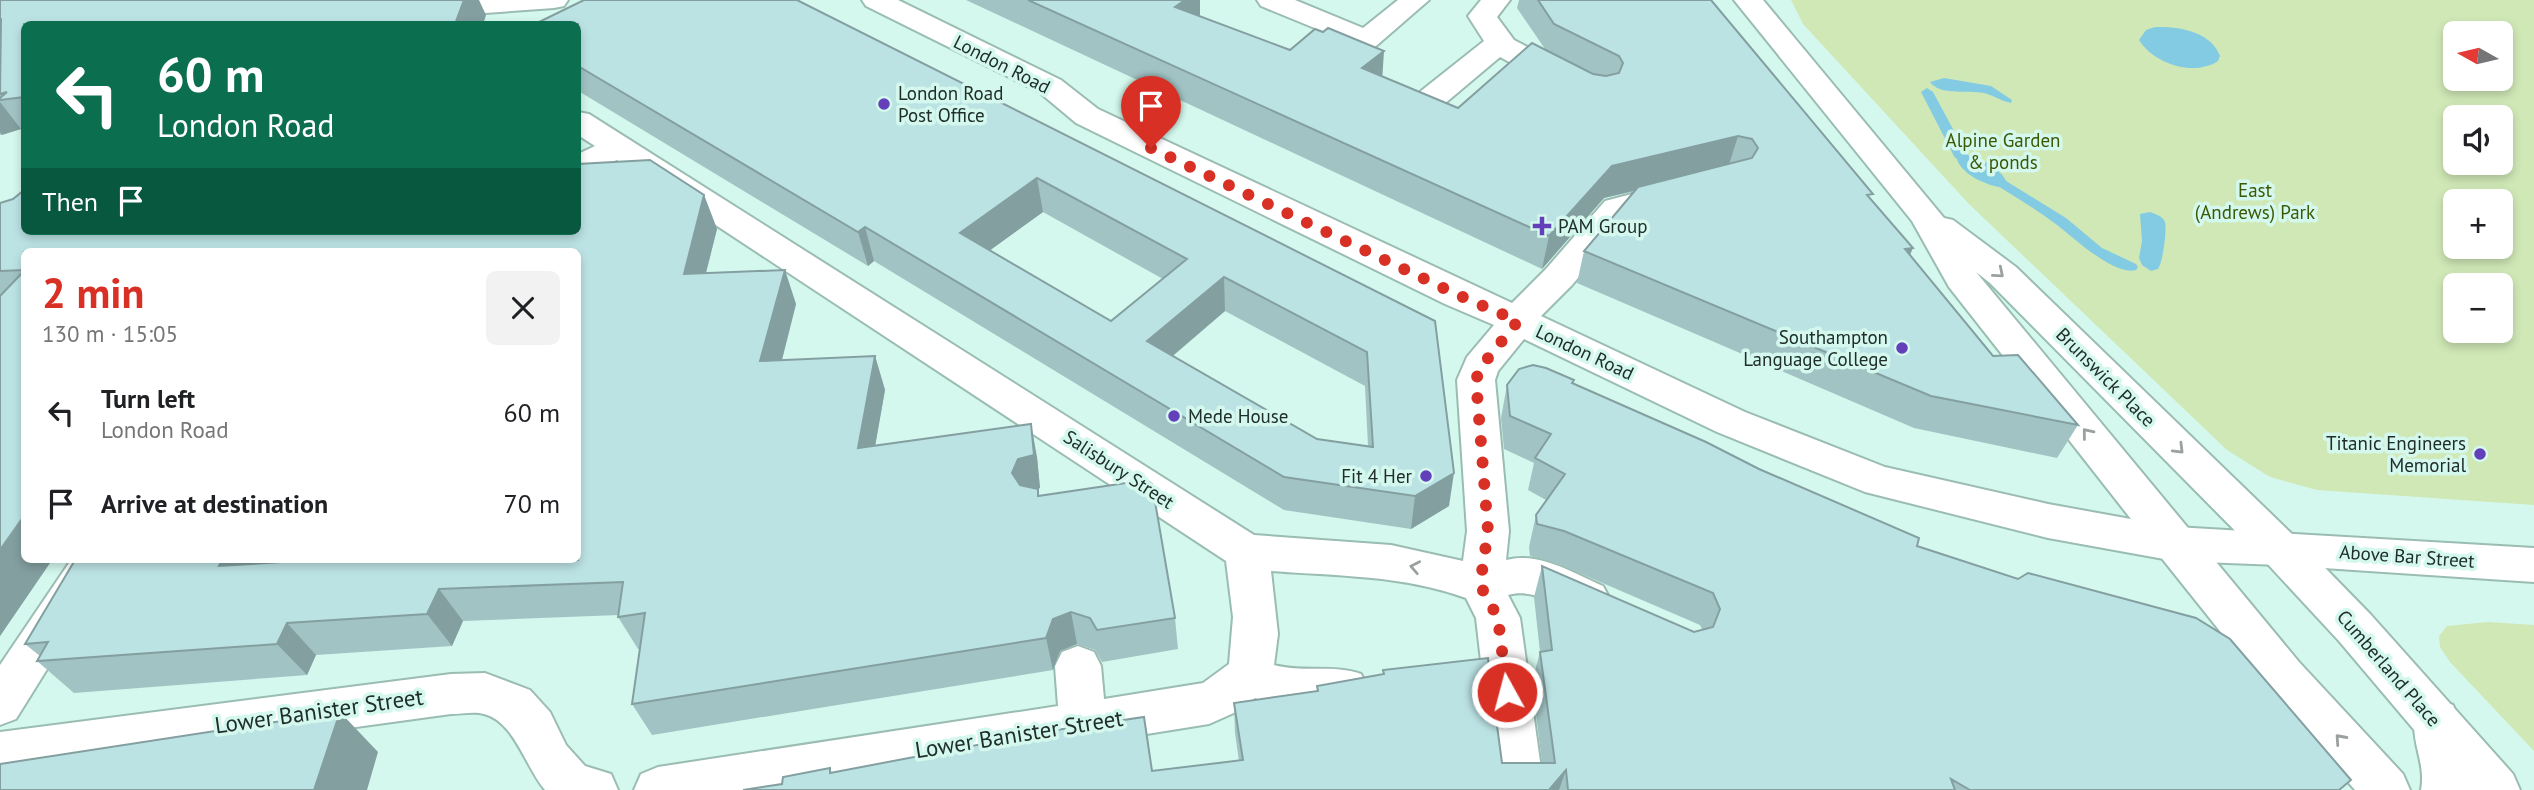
<!DOCTYPE html>
<html lang="en">
<head>
<meta charset="utf-8">
<style>
	:root { --surface:#fff; --page:#f2f2f2; --text:#202124; --muted:#757577; --accent:#d93025 }
	body { margin:0; font-family:"PT Sans",sans-serif; background:var(--page); color:var(--text); height:100vh; display:flex; flex-direction:column; font-size:26px; white-space:nowrap }
	* { box-sizing:border-box; margin:0 }
	p { font-size:23px; color:var(--muted) }
	.icon { flex:none; width:38px; height:38px; fill:none; stroke:currentColor; stroke-width:2; stroke-linecap:round; stroke-linejoin:round }
	.map { position:relative; flex:1; overflow:hidden }
	.sheet { position:absolute; left:21px; top:248px; width:560px; height:315px; display:flex; flex-direction:column; background:var(--surface); border-radius:10px; box-shadow:0 4px 10px #0003 }
	.sheet>* { flex:none }
	.top-card { position:absolute; left:21px; top:21px; width:560px; height:214px; border-radius:10px; box-shadow:0 4px 10px #0003; background:#0b6e4f; color:#fff; overflow:hidden }
	.needle { width:46px; rotate:278deg }
	.controls { position:absolute; left:2443px; top:21px; display:grid; gap:14px }
	.controls a { display:grid; place-items:center; width:70px; height:70px; border-radius:10px; background:var(--surface); box-shadow:0 4px 10px #0003; font-size:35px }
	.pin { position:absolute; display:grid; place-items:center; width:60px; height:60px; color:#fff; margin:-72px -30px; border-radius:50% 50% 50% 0; rotate:-45deg; box-shadow:0 0 7px #0007 }
	.pin .icon { rotate:45deg }
	.me { position:absolute; width:77px; margin:-38px; rotate:353deg; stroke-linejoin:round; filter:drop-shadow(0 0 5px #0008) }
	.turn { display:flex; align-items:center; gap:24px; height:147px; padding:0 21px; font-size:32px }
	.turn .icon { width:91px; height:91px; stroke-width:2.5 }
	.turn b { display:block; font-size:49px; line-height:60px }
	.then { display:flex; align-items:center; height:66px; padding:0 21px; background:#0003; gap:14px; font-size:26px }
	.round { display:grid; place-items:center; flex:none; width:74px; height:74px; border-radius:10px; background:var(--page) }
	.summary { display:flex; align-items:center; justify-content:space-between; height:119px; padding:0 21px }
	h1 { font-size:42px; font-weight:600; line-height:52px; color:var(--accent) }
	ul { padding:0; list-style:none }
	li { display:flex; align-items:center; gap:21px; height:91px; padding:0 21px }
	li div { flex:1 }
	li b { display:block; font-size:26px }
	li em { font-style:normal }
	.map>svg:first-child { display:block }
	.green { fill:#d0e8b6; fill-rule:evenodd }
	.water { fill:#83cbe3 }
	.lines { fill:none; stroke-linecap:round; stroke-linejoin:round }
	.stream { fill:#83cbe3; fill-rule:evenodd }
	.minor-casing { stroke:#9abcb2; stroke-width:4 }
	.major-casing { stroke:#9abcb2; stroke-width:4 }
	.minor { fill:#fff; fill-rule:evenodd }
	.major { fill:#fff; fill-rule:evenodd }
	.wall { fill:#a2c3c4; fill-rule:evenodd }
	.shaded-wall { fill:#849fa0 }
	.building { fill:#bce3e4; stroke:#849fa0; stroke-width:2; fill-rule:evenodd }
	.oneway { stroke:#9ba19f }
	.route { stroke:#d93025; stroke-width:12; stroke-dasharray:0 21.6 }
	.poi-dot { fill:#6340b9; stroke:#d4f8ed; stroke-width:2.5 }
	.labels { text-anchor:middle; stroke-width:7; stroke-linejoin:round; paint-order:stroke }
	.street-label { font-size:19px; fill:#202e2a; stroke:#d4f8ed }
	.poi-label { font-size:19px; fill:#202e2a; stroke:#d4f8ed; text-anchor:start }
	.park-label { font-size:19px; fill:#3b5905; stroke:#d4f8ed }
	.near-street-label { font-size:23px; fill:#202e2a; stroke:#d4f8ed }
</style>
</head>
<body>
<div class="map">
<svg width="2534" height="790" viewBox="0 0 2534 790">
	<rect width="100%" height="100%" fill="#d4f8ed"/>
	<path class="green" d="M1791,0H2534V505L2317,490L2270,477L2227,450L1969,204L1803,24ZM2455,33H2501V79H2455ZM2455,117H2501V163H2455ZM2455,201H2501V247H2455ZM2455,285H2501V331H2455Z
		M2488,622L2534,625V751L2450,662L2440,647L2439,636L2447,626Z"/>
	<path class="water" d="M2155,27C2178,26 2211,31 2220,56L2218,61C2194,77 2154,64 2139,40L2146,30Z
		M1944,78L1991,86L2012,100L2011,103C2001,101 1993,95 1984,93C1968,90 1940,96 1930,82Z
		M1962,154C1979,156 2000,167 2008,184L2003,188C1986,185 1961,175 1956,157Z
		M2150,212C2155,214 2163,216 2165,222C2167,229 2163,262 2158,269L2151,271L2142,265L2139,258L2142,241L2140,214Z"/>
	<g class="lines">
		<path class="stream" d="M1927,88L1933,92L1967,155L1965,158H1955L1921,92Z
			M2006,181L2066,218L2102,248L2136,264L2138,267L2136,270C2114,276 2074,238 2057,225C2039,211 2020,200 2001,188L1999,185L2001,182Z"/>
		<defs>
			<path id="minor" d="M428,0H568L564,6L554,8L430,17L420,14L416,8L420,2Z
				M862,0H898L1061,80L1098,109L1512,303L1546,269L1605,201L1670,184L1682,188L1687,195L1682,202L1629,217L1572,285L1541,316L1745,412L1885,467L2048,504L2175,527L2534,548V582L2279,565L2175,561L2048,538L1865,492L1717,432L1524,339L1498,371L1495,380L1509,531L1506,560C1539,551 1573,573 1603,586L1610,599L1603,612L1588,617C1563,609 1535,587 1508,595L1520,618L1544,790H1496L1476,618L1466,598C1403,575 1336,576 1271,571L1278,634L1274,665C1303,673 1334,664 1361,674L1368,688L1361,702C1325,715 1291,711 1255,698L1236,712L1209,724L797,790H634L641,774L658,767L1058,706L1055,666L1062,652L1078,646L1094,652L1101,666L1104,699L1203,683L1229,664L1233,617L1226,561L617,160L578,176V154L595,146L578,135V112L589,114L630,140L1254,535L1391,545L1463,561L1467,531L1457,380L1467,357L1494,325L1445,304L1076,123L1039,92L866,6Z
				M1257,0H1295L1363,28L1398,0H1429L1376,46L1366,49L1261,6Z
				M1481,0H1510L1497,17L1514,40L1577,73L1581,79L1577,85C1551,92 1522,68 1500,57L1443,105L1432,107L1421,105L1417,98L1421,91L1484,41L1468,16Z
				M71,560H115L16,719L0,725V665Z
				M485,673L530,690L550,712L566,745L585,766L611,774L618,790H545C526,768 514,721 484,714C474,711 461,714 451,714L0,776V732L451,674Z
				M2436,699L2453,705C2463,728 2474,765 2469,790H2421C2427,759 2405,736 2419,705Z"/>
			<path id="major" d="M1734,0H1763L1944,218L1953,220L2016,267L2294,536L2371,615L2513,774L2520,790H2465L2339,641L2264,560L1990,283L1976,272L2299,662L2403,774L2410,790H2355L2267,690L2160,556L1949,287L1912,221Z"/>
		</defs>
		<use href="#minor" class="minor-casing"/>
		<use href="#major" class="major-casing"/>
		<use href="#minor" class="minor"/>
		<use href="#major" class="major"/>
	</g>
	<path class="wall" d="M0,0L486,15L483,24H24V133L21,129L0,135Z
		M584,0L1435,321L1449,506L1411,529L1284,510L874,261L868,266L580,92L578,93V24ZM1043,212L1163,279L1111,321L990,250ZM1225,311L1365,386L1368,446L1317,439L1173,356Z
		M966,0H1200V17L1290,50L1383,77L1458,108L1545,49L1517,8L1519,0H1711L1871,199L1910,255L1993,356L2078,425L2057,458L1914,428L1577,283L1584,251L1635,191L1604,198L1542,269Z
		M704,195L717,229L706,273L796,304L782,360L875,356L885,390L875,445L1037,457L1040,488L1037,489L1039,496L1175,618L1178,649L1102,662L1095,650L1077,644L1060,651L1053,670L652,735L632,704L640,649H638L618,617L619,615L463,621L452,646L316,655L307,675L74,693L37,661L40,656L25,644L266,563L578,560V252H24V560H52L0,636V203L13,199L24,231H578Z
		M1574,380V384L1759,469L1917,546L2339,790H743L782,784L830,768L832,773L1152,771L1239,761L1235,733L1234,703L1317,691V686L1383,674V670L1502,763H1542L1532,682L1540,652L1534,597L1542,566L1694,632L1702,629L1700,625L1556,563L1530,556L1529,547L1536,515L1546,500L1528,490L1534,463L1504,449L1501,418L1507,385Z"/>
	<path class="shaded-wall" d="M464,0H479L486,15L483,24H455Z
		M1185,0H1200V21L1175,7Z
		M1384,51L1382,82L1362,68Z
		M0,102L21,129L2,135L0,132Z
		M1738,136L1728,168L1604,198L1542,269L1549,236L1612,166Z
		M1037,178L1043,212L967,267L960,233Z
		M704,195L717,229L697,308L684,274Z
		M865,227L874,261L868,266L858,232Z
		M1913,248L1899,280L1905,249Z
		M785,270L796,304L773,395L760,361Z
		M1224,277L1225,311L1150,375L1147,341Z
		M875,356L885,390L869,481L858,448Z
		M1031,424L1037,457L1040,488L1025,493L1012,473Z
		M1454,473L1449,506L1411,529L1415,496Z
		M24,516V560H52L0,636V550Z
		M222,560H267L249,599L219,566Z
		M439,589L463,621L452,646L427,614Z
		M1071,612L1077,644L1060,651L1053,670L1046,638L1053,619Z
		M287,623L316,655L307,675L277,644Z
		M340,712L378,752L367,790H314Z
		M1566,770L1559,790H1549Z"/>
	<path class="building" d="M0,0H464L455,24H24V97L0,100V98L7,92L0,94L1,19H0Z
		M584,0H797L1435,321L1454,473L1415,496L1284,477L865,227L858,232L578,66V24H535ZM1037,178L1187,259L1111,321L960,233ZM1224,277L1367,352L1373,447L1317,439L1147,341Z
		M1028,0H1185L1175,7L1290,50L1315,29L1323,32L1328,28L1384,51L1362,68L1458,108L1532,43L1593,74L1606,76L1619,73L1623,63L1619,56L1554,24L1538,0H1711L1873,194L1867,195L1913,248L1905,249L1993,356L2018,355L2078,425L1931,396L1584,251L1638,187L1752,158L1758,148L1752,139L1738,136L1612,166L1549,236Z
		M650,160L704,195L684,274L785,270L760,361L875,356L858,448L1031,424L1034,455L1018,459L1012,473L1020,485L1038,489V496L1146,480L1152,484L1175,618L1097,630L1090,618L1071,612L1053,619L1046,638L632,704L645,613L618,617L623,582L439,589L427,614L287,623L277,644L37,661L48,642L25,644L75,560H222L219,566L314,560H578V252H24V270L0,271V203L13,199L24,190V231H578V164Z
		M24,271V516L0,550V296Z
		M1533,365L1546,368L1574,380L1572,383L1706,442L1759,469L1919,538L1917,546L2018,579L2028,573L2196,618L2230,639L2351,780L2339,790H1970L1951,779L1955,790H1568L1566,770L1549,790H743L782,784L783,777L830,768V773L1056,730L1144,717L1152,771L1243,760L1234,703L1318,691L1317,686L1384,674L1383,670L1488,658L1502,763H1555L1540,652L1552,650L1542,566L1694,632L1713,627L1720,609L1713,593L1564,531L1537,524L1536,515L1565,474L1535,458L1551,434L1510,416L1507,385L1519,369Z
		M340,712L314,790H0V764Z"/>
	<defs><path id="oneway-chevron" d="M-2-3.5L2.5 0L-2 3.5" fill="none" stroke-width="1.6" stroke-linecap="round" stroke-linejoin="round" transform="scale(1.75)"/></defs>
	<g class="oneway">
		<use href="#oneway-chevron" transform="translate(1999 273) rotate(40)"/>
		<use href="#oneway-chevron" transform="translate(2087 433) rotate(-129)"/>
		<use href="#oneway-chevron" transform="translate(2179 449) rotate(45)"/>
		<use href="#oneway-chevron" transform="translate(1415 567) rotate(-169)"/>
		<use href="#oneway-chevron" transform="translate(2340 739) rotate(-132)"/>
	</g>
	<g class="lines">
		<path class="route" d="M1151,148L1458,295L1518,321L1480,368L1476,380L1488,531L1480,585L1498,618L1507,692"/>
	</g>
	<g class="poi-dot">
		<circle cx="884" cy="104" r="7"/>
		<path d="M1538.5 215.5h7v7h7v7h-7v7h-7v-7h-7v-7h7z"/>
		<circle cx="1902" cy="348" r="7"/>
		<circle cx="1174" cy="416" r="7"/>
		<circle cx="2480" cy="454" r="7"/>
		<circle cx="1426" cy="476" r="7"/>
	</g>
	<g class="labels">
		<g class="street-label">
			<text transform="translate(1002 64) rotate(27)" y="7">London Road</text>
			<text transform="translate(1585 352) rotate(25)" y="7">London Road</text>
			<text transform="translate(2106 377) rotate(45)" y="7">Brunswick Place</text>
			<text transform="translate(1119 469) rotate(33)" y="7">Salisbury Street</text>
			<text transform="translate(2407 556) rotate(4)" y="7">Above Bar Street</text>
			<text transform="translate(2389 668) rotate(49)" y="7">Cumberland Place</text>
		</g>
		<g class="poi-label">
			<text x="898" y="100">London Road<tspan x="898" dy="22">Post Office</tspan></text>
			<text x="1558" y="233">PAM Group</text>
			<text x="1888" y="344" text-anchor="end">Southampton<tspan x="1888" dy="22">Language College</tspan></text>
			<text x="1188" y="423">Mede House</text>
			<text x="2466" y="450" text-anchor="end">Titanic Engineers<tspan x="2466" dy="22">Memorial</tspan></text>
			<text x="1412" y="483" text-anchor="end">Fit 4 Her</text>
		</g>
		<g class="park-label">
			<text x="2003" y="147">Alpine Garden<tspan x="2003" dy="22">&amp; ponds</tspan></text>
			<text x="2255" y="197">East<tspan x="2255" dy="22">(Andrews) Park</tspan></text>
		</g>
		<g class="near-street-label">
			<text transform="translate(319 711) rotate(-8)" y="8">Lower Banister Street</text>
			<text transform="translate(1019 734) rotate(-9)" y="8">Lower Banister Street</text>
		</g>
	</g>
</svg>
<div class="controls">
<a><svg class="needle" viewBox="-14 -14 28 28"><path d="M0-13l5 13h-10z" fill="#e53935"/><path d="M0 13l5-13h-10z" fill="#757577"/></svg></a>
<a><svg class="icon" aria-label="sound" viewBox="0 0 24 24"><path d="M4 9h4l5-4v14l-5-4H4zM17 9q2 3 0 6"/></svg></a>
<a>+</a>
<a>−</a>
</div>
<div class="pin" style="left:1151px;top:148px;background:#d93025"><svg class="icon" aria-label="arrive" viewBox="0 0 24 24"><path d="M6 21V4h12l-3 4 3 4H6"/></svg></div>
<svg class="me" style="left:1507px;top:692px" viewBox="-20 -20 40 40"><circle r="17" fill="#d93025" stroke="#fff" stroke-width="3"/><path d="M0-11L8 9 0 5-8 9z" fill="#fff"/></svg>
<div class="top-card">
<div class="turn"><svg class="icon" aria-label="left" viewBox="0 0 24 24"><path d="M17 20v-9H6M10 6l-5 5 5 5"/></svg><div><b>60 m</b>London Road</div></div>
<div class="then">Then<svg class="icon" aria-label="arrive" viewBox="0 0 24 24"><path d="M6 21V4h12l-3 4 3 4H6"/></svg></div>
</div>
<section class="sheet">
<div class="summary"><div><h1>2 min</h1><p>130 m · 15:05</p></div><a class="round"><svg class="icon" aria-label="close" viewBox="0 0 24 24"><path d="M6 6l12 12M18 6L6 18"/></svg></a></div>
<ul>
<li><svg class="icon" aria-label="left" viewBox="0 0 24 24"><path d="M17 20v-9H6M10 6l-5 5 5 5"/></svg><div><b>Turn left</b><p>London Road</p></div><em>60 m</em></li>
<li><svg class="icon" aria-label="arrive" viewBox="0 0 24 24"><path d="M6 21V4h12l-3 4 3 4H6"/></svg><div><b>Arrive at destination</b></div><em>70 m</em></li>
</ul>
</section>
</div>
</body>
</html>
